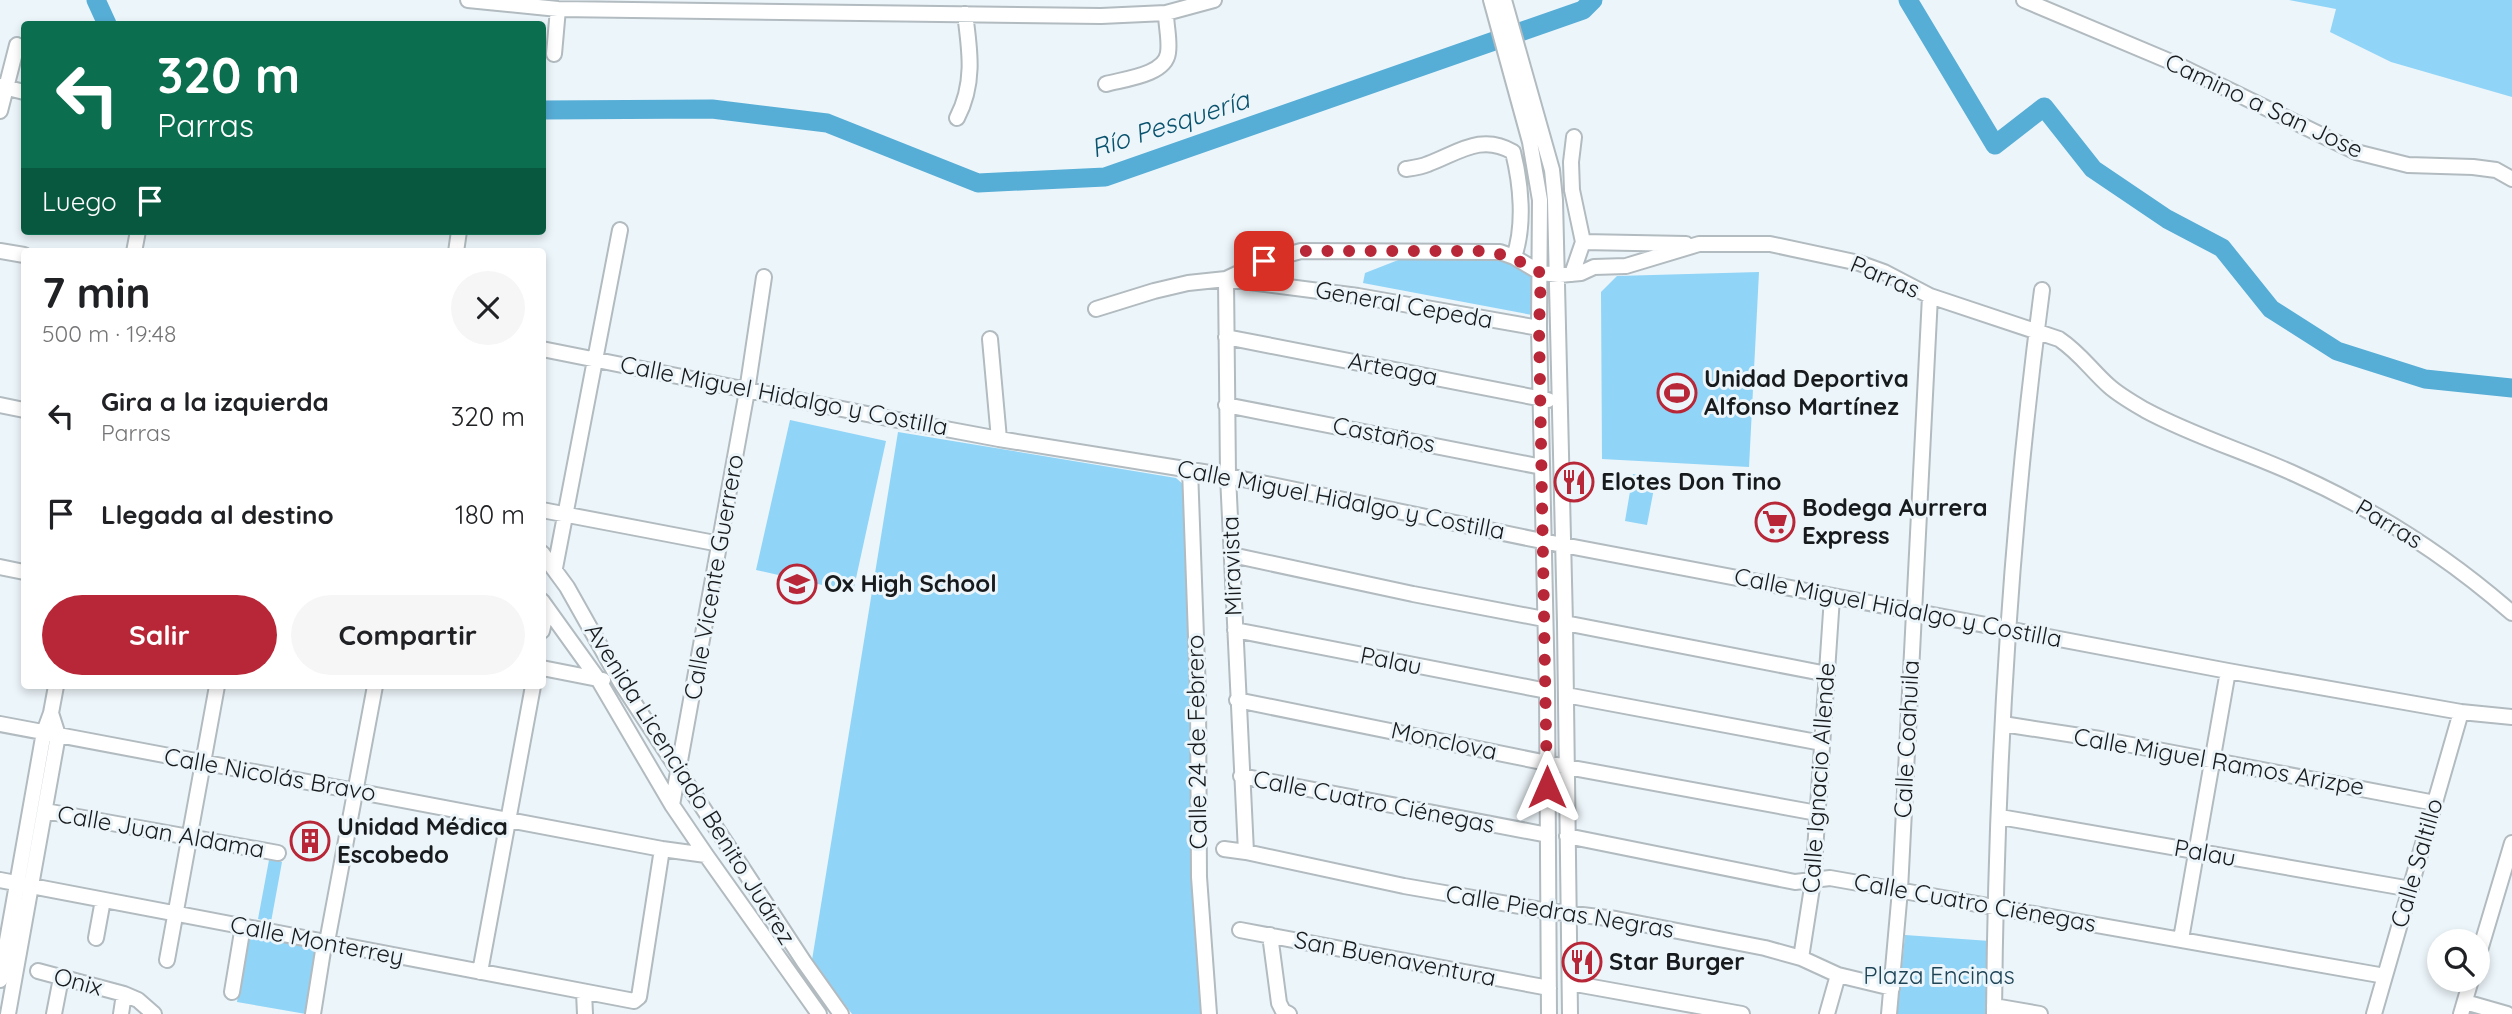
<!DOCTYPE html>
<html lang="es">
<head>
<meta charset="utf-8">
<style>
	:root { --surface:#fff; --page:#f6f6f6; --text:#202124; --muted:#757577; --accent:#b82737 }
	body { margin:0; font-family:Quicksand,sans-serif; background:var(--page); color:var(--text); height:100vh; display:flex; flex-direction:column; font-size:26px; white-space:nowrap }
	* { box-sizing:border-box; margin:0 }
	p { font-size:23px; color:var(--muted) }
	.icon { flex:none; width:38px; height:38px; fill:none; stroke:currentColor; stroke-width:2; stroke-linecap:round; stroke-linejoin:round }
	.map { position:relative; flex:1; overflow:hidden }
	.panel { position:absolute; left:21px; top:248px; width:525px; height:441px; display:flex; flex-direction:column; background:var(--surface); border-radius:7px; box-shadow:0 4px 10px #0003 }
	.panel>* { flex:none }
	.guide { position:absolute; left:21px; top:21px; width:525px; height:214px; border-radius:7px; box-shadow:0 4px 10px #0003; background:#0b6e4f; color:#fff; overflow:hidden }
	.fabs { position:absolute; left:2427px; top:929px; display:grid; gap:14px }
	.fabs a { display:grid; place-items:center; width:63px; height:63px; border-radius:50%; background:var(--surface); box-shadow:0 4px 10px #0003; font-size:35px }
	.pin { position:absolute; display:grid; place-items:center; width:60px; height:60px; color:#fff; margin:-30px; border-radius:14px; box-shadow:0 4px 10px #0006 }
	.me { position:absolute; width:77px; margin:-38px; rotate:0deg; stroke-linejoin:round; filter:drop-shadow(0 0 5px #0008) }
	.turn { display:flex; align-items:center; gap:24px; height:147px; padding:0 21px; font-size:32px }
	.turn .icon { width:91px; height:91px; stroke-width:2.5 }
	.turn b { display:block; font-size:49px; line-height:60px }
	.then { display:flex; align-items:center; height:66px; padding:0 21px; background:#0003; gap:14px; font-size:26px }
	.round { display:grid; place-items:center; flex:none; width:74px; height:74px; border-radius:37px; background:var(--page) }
	.head { display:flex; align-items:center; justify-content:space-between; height:119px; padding:0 21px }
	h1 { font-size:42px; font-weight:700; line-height:52px }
	.cta { display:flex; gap:14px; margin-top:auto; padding:14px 21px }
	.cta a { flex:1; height:80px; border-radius:42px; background:var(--accent); color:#fff; font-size:28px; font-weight:700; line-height:80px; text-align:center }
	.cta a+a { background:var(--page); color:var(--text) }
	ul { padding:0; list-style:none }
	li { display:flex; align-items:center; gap:21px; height:98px; padding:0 21px }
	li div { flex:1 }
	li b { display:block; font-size:26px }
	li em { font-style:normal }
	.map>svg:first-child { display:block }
	.green { fill:#90d4f7 }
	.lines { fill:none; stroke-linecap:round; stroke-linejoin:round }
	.river { stroke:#56add6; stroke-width:19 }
	.minor-casing { stroke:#b2bbc0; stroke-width:18 }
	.minor { stroke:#fff; stroke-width:14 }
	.route { stroke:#b82737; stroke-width:12; stroke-dasharray:0 21.6 }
	.labels { text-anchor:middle; stroke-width:6; stroke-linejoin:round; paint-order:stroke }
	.street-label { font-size:24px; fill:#181b1d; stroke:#ecf5fa }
	.poi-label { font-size:24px; font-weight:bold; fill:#181b1d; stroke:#ecf5fa; text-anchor:start }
	.park-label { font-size:24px; fill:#1d4355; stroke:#ecf5fa }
	.water-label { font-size:26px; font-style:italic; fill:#09526e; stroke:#ecf5fa }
</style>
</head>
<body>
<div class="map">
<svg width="2512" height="1014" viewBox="0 0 2512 1014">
	<rect width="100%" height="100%" fill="#ecf5fa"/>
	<path class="green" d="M2289,0H2512V97L2391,62L2330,32L2336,9Z
		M1460,255L1532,263V315L1363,283L1365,273L1406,257Z
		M1759,272L1749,467L1602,459L1601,292L1617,276Z
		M790,420L886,441L853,592L756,570Z
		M898,432L1176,478L1184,485L1195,868L1205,1014H852L812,960Z
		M1633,474L1656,478L1647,525L1625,521Z
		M269,860L282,862L271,922L258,919Z
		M254,935L314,945L318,953L306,1014L237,1002L247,940Z
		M1905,935L1990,941L1989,1014H1897Z"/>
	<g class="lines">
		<path class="river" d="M96,0L107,24
			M1908,0L1995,145L2044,107L2093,169L2167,219L2222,248L2271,309L2337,351L2425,379L2512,388
			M542,110L712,109L827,123L978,183L1105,177L1583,10L1593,0"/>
		<defs>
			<path id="minor" d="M468,0L558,9L1101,16L1166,13L1214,0
				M1491,0L1530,142L1540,200L1539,328L1547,691L1549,1014
				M1504,0L1552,170L1555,200L1565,623L1570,1014
				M2024,0L2176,64L2356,152L2408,165L2473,167L2496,170L2512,179
				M554,54L558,9
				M1106,84C1124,79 1165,75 1168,53C1170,40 1166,26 1166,13
				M0,86L24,92
				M0,111L17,45
				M957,118C975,84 970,51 965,14
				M1406,169C1413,168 1421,167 1428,164C1458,153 1481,133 1513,152C1521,184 1525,225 1514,257
				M1583,242L1686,244
				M0,251L24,255
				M134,252L138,231
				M456,252L459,231
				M1572,274L1583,242L1572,190L1571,162L1574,137
				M1096,309L1154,291L1188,283L1226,279L1264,261L1301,251L1500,252L1514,257L1541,273L1559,275L1581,273L1594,267L1626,266L1699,244H1770L1859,263L1884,272L1930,296L2059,339C2080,353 2091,370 2109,386C2119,395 2133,403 2145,410C2193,436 2247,452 2297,475C2375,510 2448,557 2512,613
				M1226,337L1548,400
				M990,339L999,439
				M542,349L887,418L999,439L1228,476L1542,541L2228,671L2461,712L2512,717
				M0,405L24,410
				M1226,405L1542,467
				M1190,469L1198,693L1199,877L1209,1014
				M542,510L720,544
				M542,553L567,587L621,683L804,962L841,1014
				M1232,555L1413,594L1544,619
				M0,567L24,572
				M555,568L620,230
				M542,601L598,679L672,805L706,855L819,1014
				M1565,623L1827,674
				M1235,630L1547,691
				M542,631L547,609
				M542,668L603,680
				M1566,695L1822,743
				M1237,700L1567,767L1817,813
				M0,724L662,849L706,855
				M2003,724L2100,739L2435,803
				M1241,776L1548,835
				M672,805L747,391L764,277
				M45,811L278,853
				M2000,817L2411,889
				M1567,836L1795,882L1830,878L2385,976
				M1224,849L1246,852L1404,886L1548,911L1616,919L1765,948L1801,958L1838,975L1892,988
				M1246,852L1228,476L1226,279L1358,296L1539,328
				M0,880L634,1001L639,997L662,849
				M1240,930L1549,988
				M1270,935L1279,1003L1283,1011L1289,1014
				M96,938L103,900
				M2181,939L2228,671
				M2478,957L2512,843
				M1801,958L1813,881L1832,597
				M167,960L217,686
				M38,971L124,994L138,1000L154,1014
				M480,972L533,686
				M0,980L44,732L51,713L56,686
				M1570,983L1742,1014
				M232,992L243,926
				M584,992L585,1014
				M2465,1002L2507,1014
				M1994,1006L2040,1014
				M8,1014L58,735L51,713
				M54,1014L61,978
				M121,1014L124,994
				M313,1014L323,951L327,942L375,686
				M1827,1014L1838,975
				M1889,1014L1900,890L1930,296
				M1994,1014C1996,772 2010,530 2042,290
				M2374,1014L2461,712
				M2461,1014L2471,980"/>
		</defs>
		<use href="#minor" class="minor-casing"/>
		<use href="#minor" class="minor"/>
	</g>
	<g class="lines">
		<path class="route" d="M1264,261L1301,251H1480C1505,253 1520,261 1541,273L1539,328L1547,787"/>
	</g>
	<defs>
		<symbol id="stadium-ring" viewBox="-11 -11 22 22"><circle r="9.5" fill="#ecf5fa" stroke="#b82737" stroke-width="1.5"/><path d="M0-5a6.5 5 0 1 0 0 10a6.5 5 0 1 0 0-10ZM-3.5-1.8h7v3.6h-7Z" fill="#b82737"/></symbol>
		<symbol id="restaurant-ring" viewBox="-11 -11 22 22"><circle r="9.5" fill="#ecf5fa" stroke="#b82737" stroke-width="1.5"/><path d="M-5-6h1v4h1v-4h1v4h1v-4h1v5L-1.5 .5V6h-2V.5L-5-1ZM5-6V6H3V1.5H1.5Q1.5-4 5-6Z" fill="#b82737"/></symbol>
		<symbol id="supermarket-ring" viewBox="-11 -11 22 22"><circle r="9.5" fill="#ecf5fa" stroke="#b82737" stroke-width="1.5"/><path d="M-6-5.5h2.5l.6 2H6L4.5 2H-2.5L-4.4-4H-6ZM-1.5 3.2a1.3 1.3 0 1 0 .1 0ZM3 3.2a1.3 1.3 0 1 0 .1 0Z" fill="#b82737"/></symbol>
		<symbol id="school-ring" viewBox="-11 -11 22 22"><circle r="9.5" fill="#ecf5fa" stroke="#b82737" stroke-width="1.5"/><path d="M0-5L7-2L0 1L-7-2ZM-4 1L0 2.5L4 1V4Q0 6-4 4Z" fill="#b82737"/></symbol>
		<symbol id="building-ring" viewBox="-11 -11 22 22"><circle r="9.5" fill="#ecf5fa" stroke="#b82737" stroke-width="1.5"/><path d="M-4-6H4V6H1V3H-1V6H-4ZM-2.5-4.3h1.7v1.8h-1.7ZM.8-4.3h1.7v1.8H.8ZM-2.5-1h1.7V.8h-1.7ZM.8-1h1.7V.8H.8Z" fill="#b82737"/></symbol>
	</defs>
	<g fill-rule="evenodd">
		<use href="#stadium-ring" x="1655" y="371" width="44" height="44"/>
		<use href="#restaurant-ring" x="1552" y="460" width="44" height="44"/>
		<use href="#supermarket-ring" x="1753" y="500" width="44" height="44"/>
		<use href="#school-ring" x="775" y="562" width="44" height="44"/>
		<use href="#building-ring" x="288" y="819" width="44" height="44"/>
		<use href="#restaurant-ring" x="1560" y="940" width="44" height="44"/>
	</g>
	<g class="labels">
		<g class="street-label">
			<text transform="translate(2264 106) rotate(25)" y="8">Camino a San Jose</text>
			<text transform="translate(1885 277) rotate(23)" y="8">Parras</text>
			<text transform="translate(1404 305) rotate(10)" y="8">General Cepeda</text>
			<text transform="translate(1393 369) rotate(11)" y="8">Arteaga</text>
			<text transform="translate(784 396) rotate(11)" y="8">Calle Miguel Hidalgo y Costilla</text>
			<text transform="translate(1384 435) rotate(11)" y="8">Castaños</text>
			<text transform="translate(1341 500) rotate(11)" y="8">Calle Miguel Hidalgo y Costilla</text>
			<text transform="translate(2389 524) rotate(31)" y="8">Parras</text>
			<text transform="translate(1232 566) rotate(-92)" y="8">Miravista</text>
			<text transform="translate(714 577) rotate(-80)" y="8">Calle Vicente Guerrero</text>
			<text transform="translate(1898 608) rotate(11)" y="8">Calle Miguel Hidalgo y Costilla</text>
			<text transform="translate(1391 661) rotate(11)" y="8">Palau</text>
			<text transform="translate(1907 739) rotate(-87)" y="8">Calle Coahuila</text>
			<text transform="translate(1444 741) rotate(12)" y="8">Monclova</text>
			<text transform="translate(1197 742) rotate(-91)" y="8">Calle 24 de Febrero</text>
			<text transform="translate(2219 762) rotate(10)" y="8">Calle Miguel Ramos Arizpe</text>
			<text transform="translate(270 775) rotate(10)" y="8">Calle Nicolás Bravo</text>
			<text transform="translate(1819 778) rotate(-86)" y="8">Calle Ignacio Allende</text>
			<text transform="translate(690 784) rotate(58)" y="8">Avenida Licenciado Benito Juárez</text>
			<text transform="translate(1374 802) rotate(11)" y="8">Calle Cuatro Ciénegas</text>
			<text transform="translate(161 832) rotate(10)" y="8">Calle Juan Aldama</text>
			<text transform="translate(2205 853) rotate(10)" y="8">Palau</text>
			<text transform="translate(2417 863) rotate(-74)" y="8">Calle Saltillo</text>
			<text transform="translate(1975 903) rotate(10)" y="8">Calle Cuatro Ciénegas</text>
			<text transform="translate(1560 912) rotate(9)" y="8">Calle Piedras Negras</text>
			<text transform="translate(317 941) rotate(11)" y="8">Calle Monterrey</text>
			<text transform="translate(1395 959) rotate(11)" y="8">San Buenaventura</text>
			<text transform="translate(78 982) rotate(15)" y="8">Onix</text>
		</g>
		<g class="poi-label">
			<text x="1704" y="387">Unidad Deportiva<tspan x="1704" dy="28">Alfonso Martínez</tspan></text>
			<text x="1601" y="490">Elotes Don Tino</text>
			<text x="1802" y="516">Bodega Aurrera<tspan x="1802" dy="28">Express</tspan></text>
			<text x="824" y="592">Ox High School</text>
			<text x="337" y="835">Unidad Médica<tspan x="337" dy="28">Escobedo</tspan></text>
			<text x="1609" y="970">Star Burger</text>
		</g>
		<g class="park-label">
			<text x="1939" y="984">Plaza Encinas</text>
		</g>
		<g class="water-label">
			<text transform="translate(1170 124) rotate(-18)" y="9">Río Pesquería</text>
		</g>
	</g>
</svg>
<div class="fabs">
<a><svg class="icon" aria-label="search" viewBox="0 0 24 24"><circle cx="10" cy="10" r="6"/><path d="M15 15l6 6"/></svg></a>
</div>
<div class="pin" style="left:1264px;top:261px;background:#d93025"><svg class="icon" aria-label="arrive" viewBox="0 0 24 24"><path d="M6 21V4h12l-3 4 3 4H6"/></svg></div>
<svg class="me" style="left:1547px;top:787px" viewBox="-20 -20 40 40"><path d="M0-17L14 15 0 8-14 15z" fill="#b82737" stroke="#fff" stroke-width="4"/></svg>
<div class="guide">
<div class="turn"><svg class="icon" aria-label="left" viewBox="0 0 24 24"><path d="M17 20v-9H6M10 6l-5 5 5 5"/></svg><div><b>320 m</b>Parras</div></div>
<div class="then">Luego<svg class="icon" aria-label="arrive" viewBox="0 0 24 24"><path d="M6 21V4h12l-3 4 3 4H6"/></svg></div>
</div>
<section class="panel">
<div class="head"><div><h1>7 min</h1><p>500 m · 19:48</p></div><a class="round"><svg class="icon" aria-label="close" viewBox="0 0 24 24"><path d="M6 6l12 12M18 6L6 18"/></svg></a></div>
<ul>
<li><svg class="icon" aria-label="left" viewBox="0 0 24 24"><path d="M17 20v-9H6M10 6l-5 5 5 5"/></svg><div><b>Gira a la izquierda</b><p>Parras</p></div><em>320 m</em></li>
<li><svg class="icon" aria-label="arrive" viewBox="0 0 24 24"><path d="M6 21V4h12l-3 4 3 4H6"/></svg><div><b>Llegada al destino</b></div><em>180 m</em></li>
</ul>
<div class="cta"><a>Salir</a><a>Compartir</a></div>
</section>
</div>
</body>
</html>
